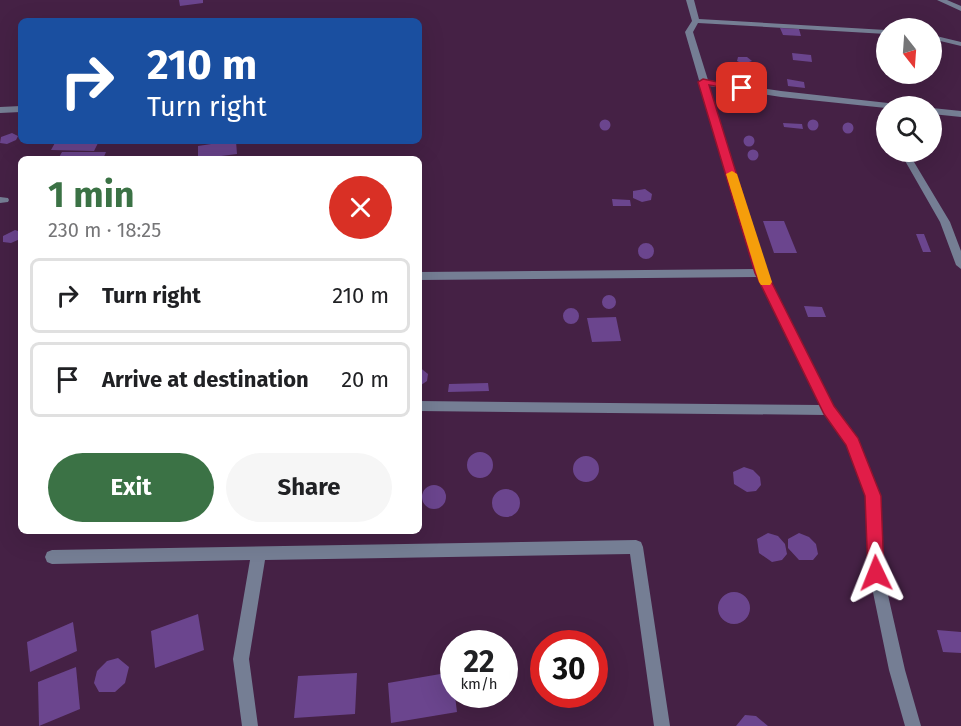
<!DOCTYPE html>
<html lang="en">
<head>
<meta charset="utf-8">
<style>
	:root { --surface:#fff; --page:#f6f6f6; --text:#202124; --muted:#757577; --line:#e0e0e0; --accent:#3b7245 }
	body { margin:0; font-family:"Fira Sans",sans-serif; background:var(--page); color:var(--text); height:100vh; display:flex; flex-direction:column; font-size:22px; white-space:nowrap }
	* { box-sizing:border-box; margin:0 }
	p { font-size:20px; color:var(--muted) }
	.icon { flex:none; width:33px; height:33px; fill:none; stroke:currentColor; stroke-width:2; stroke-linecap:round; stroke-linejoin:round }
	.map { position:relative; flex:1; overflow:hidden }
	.sheet { position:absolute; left:18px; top:156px; width:404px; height:378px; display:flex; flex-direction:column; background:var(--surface); border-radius:9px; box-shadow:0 6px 24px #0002 }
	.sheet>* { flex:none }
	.top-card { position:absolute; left:18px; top:18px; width:404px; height:126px; border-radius:9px; box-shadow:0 6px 24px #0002; background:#1a4fa0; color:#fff; overflow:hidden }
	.needle { width:39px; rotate:163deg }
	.fabs { position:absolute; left:876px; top:18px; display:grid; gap:12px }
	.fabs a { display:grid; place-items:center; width:66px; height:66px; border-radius:50%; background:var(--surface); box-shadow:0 6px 24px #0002; font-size:30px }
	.speed { position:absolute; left:440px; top:630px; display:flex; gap:12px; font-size:30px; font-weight:700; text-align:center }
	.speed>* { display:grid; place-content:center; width:78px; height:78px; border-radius:50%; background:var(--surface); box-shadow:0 6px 24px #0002; line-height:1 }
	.speed small { font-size:15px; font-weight:400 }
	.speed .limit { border:9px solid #d22; background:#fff; color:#111 }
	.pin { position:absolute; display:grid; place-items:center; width:51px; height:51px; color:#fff; margin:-26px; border-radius:12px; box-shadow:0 3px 9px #0006 }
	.me { position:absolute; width:66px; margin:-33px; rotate:358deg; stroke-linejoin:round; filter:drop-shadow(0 0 4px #0008) }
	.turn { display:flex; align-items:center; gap:21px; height:126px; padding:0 30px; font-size:27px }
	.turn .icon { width:78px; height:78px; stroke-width:2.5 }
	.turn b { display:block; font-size:42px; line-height:51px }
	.round { display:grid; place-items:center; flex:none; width:63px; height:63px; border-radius:32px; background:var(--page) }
	.head { display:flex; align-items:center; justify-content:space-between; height:102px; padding:0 30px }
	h1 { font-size:36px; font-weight:700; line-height:45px; color:var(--accent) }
	.primary-button { display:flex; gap:12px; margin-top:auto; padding:12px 30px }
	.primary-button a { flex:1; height:69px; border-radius:36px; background:var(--accent); color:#fff; font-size:24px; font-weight:700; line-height:69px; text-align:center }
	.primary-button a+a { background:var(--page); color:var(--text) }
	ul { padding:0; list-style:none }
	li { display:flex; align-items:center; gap:18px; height:75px; margin:0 12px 9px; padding:0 18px; border:3px solid var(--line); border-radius:9px }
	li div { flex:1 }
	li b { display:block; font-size:22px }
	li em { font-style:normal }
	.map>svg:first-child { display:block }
	.building { fill:#6b458e }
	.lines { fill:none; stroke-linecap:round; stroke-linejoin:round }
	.minor { fill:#757e94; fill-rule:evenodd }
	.route { fill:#e11d48; stroke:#92132f; stroke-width:1.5 }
	.slow { fill:#f59e0b }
</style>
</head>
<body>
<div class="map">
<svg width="961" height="726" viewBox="0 0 961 726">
	<rect width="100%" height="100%" fill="#452145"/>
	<path class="building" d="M179,0H203V3L180,6Z
		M780,28L799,29L801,36L783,35Z
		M792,53L811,55L812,62L793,60Z
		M738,57H747L752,61L743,64L737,61Z
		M744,70L756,71L758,80L746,79Z
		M787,79L804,82L805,88L788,86Z
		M807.5 125a5.5 5.5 0 1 1 11 0a5.5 5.5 0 1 1-11 0Z
		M599.5 125a5.5 5.5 0 1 1 11 0a5.5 5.5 0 1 1-11 0Z
		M842.5 128a5.5 5.5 0 1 1 11 0a5.5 5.5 0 1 1-11 0Z
		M783,123L802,124L803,129L784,127Z
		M12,133L18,136L16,140L7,144L0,143L1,137Z
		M743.5 141a5.5 5.5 0 1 1 11 0a5.5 5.5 0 1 1-11 0Z
		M56,141H99L94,151L51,150Z
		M231,141H236L237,154L198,159V146Z
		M747.5 155a5.5 5.5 0 1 1 11 0a5.5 5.5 0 1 1-11 0Z
		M62,152H106L103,159H58Z
		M645,189L652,194L651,200L642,202L633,198V191Z
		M612,199L630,200L631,206H613Z
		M763,221H784L797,253H774Z
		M15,230L21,232L20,239L11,243L3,242V236Z
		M916,234H924L931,252H923Z
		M638 251a8 8 0 1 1 16 0a8 8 0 1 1-16 0Z
		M602 302a7 7 0 1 1 14 0a7 7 0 1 1-14 0Z
		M804,306L822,307L826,317H808Z
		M563 316a8 8 0 1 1 16 0a8 8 0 1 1-16 0Z
		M616,317L621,341L592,342L587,318Z
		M418,366L428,374L427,381L418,387Z
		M488,383L489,391L448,392L449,384Z
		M467 465a13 13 0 1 1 26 0a13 13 0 1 1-26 0Z
		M573 469a13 13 0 1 1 26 0a13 13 0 1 1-26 0Z
		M744,467L753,470L760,477L761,485L756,491L747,492L734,484L733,472Z
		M422 497a12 12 0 1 1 24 0a12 12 0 1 1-24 0Z
		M492 503a14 14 0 1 1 28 0a14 14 0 1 1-28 0Z
		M768,533L778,536L785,544L787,554L782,560L772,562L759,553L757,539Z
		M799,533L809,537L816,544L818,554L813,560H799L788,548V539Z
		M718 608a16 16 0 1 1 32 0a16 16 0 1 1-32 0Z
		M198,614L204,650L155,668L151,631Z
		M73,622L77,651L30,672L27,642Z
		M937,630L961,632V653L943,652Z
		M118,658L129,667L125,683L115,692H99L94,683L97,671L107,661Z
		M76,667L80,709L39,726L38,682Z
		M452,672L457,712L391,723L388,683Z
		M357,673L355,714L294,718L298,676Z
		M745,715L756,716L768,726H736Z"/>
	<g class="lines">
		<path class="minor" d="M686,0H694L699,19L886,30V34L698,23L693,32L708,80L781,91L888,103L892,106H886V108L781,97L709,86L766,273L833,406L857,438L880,497L883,573L905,670L921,726H905L889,670L869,573L866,497L847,445L826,415L418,411V401L820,405L758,277L418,280V272L754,269L685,32L692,21Z
			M937,0H947L961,6V11Z
			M932,35L961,42V46L932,39Z
			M21,106V112L0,113V107Z
			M932,108L961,111V117L932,114Z
			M900,152H908L950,222L961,251V269L956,265L940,222Z
			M0,197L8,198L9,200L8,202L0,203Z
			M636,540L641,542L643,547L670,726H654L630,554L265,560L249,659L258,726H242L233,659L250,560L52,564L47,562L45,557L47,552L52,550Z"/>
	</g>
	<path class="route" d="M703,79L747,88L742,91L709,85L767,273L834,406L858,438L881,496L884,573L882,578L876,581L870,578L868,573L865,496L846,445L824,414L755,273L698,82Z"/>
	<path class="slow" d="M732,171L737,174L772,282L770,285H761L759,282L726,174Z"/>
</svg>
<div class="fabs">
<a><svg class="needle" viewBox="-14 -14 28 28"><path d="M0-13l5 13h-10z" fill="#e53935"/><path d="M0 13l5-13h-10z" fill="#757577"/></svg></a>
<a><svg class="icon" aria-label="search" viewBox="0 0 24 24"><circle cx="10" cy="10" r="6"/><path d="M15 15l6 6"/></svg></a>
</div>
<div class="speed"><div>22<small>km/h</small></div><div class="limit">30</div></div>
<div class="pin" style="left:742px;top:88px;background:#d93025"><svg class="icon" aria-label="arrive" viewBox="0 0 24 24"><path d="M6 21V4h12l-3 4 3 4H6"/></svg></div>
<svg class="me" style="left:876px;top:573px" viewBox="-20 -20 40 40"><path d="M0-17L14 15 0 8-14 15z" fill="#e11d48" stroke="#fff" stroke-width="4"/></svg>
<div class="top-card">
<div class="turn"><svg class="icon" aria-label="right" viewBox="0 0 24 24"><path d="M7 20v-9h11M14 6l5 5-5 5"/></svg><div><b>210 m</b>Turn right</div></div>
</div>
<section class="sheet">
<div class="head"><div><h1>1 min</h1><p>230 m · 18:25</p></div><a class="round" style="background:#d93025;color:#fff"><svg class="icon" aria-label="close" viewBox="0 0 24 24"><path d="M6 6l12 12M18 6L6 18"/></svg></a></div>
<ul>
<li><svg class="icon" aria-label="right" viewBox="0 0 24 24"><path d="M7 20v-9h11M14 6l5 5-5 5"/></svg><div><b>Turn right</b></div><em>210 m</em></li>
<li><svg class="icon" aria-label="arrive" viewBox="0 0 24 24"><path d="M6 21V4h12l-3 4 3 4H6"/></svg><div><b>Arrive at destination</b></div><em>20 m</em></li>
</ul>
<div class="primary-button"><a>Exit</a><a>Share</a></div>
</section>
</div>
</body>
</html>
